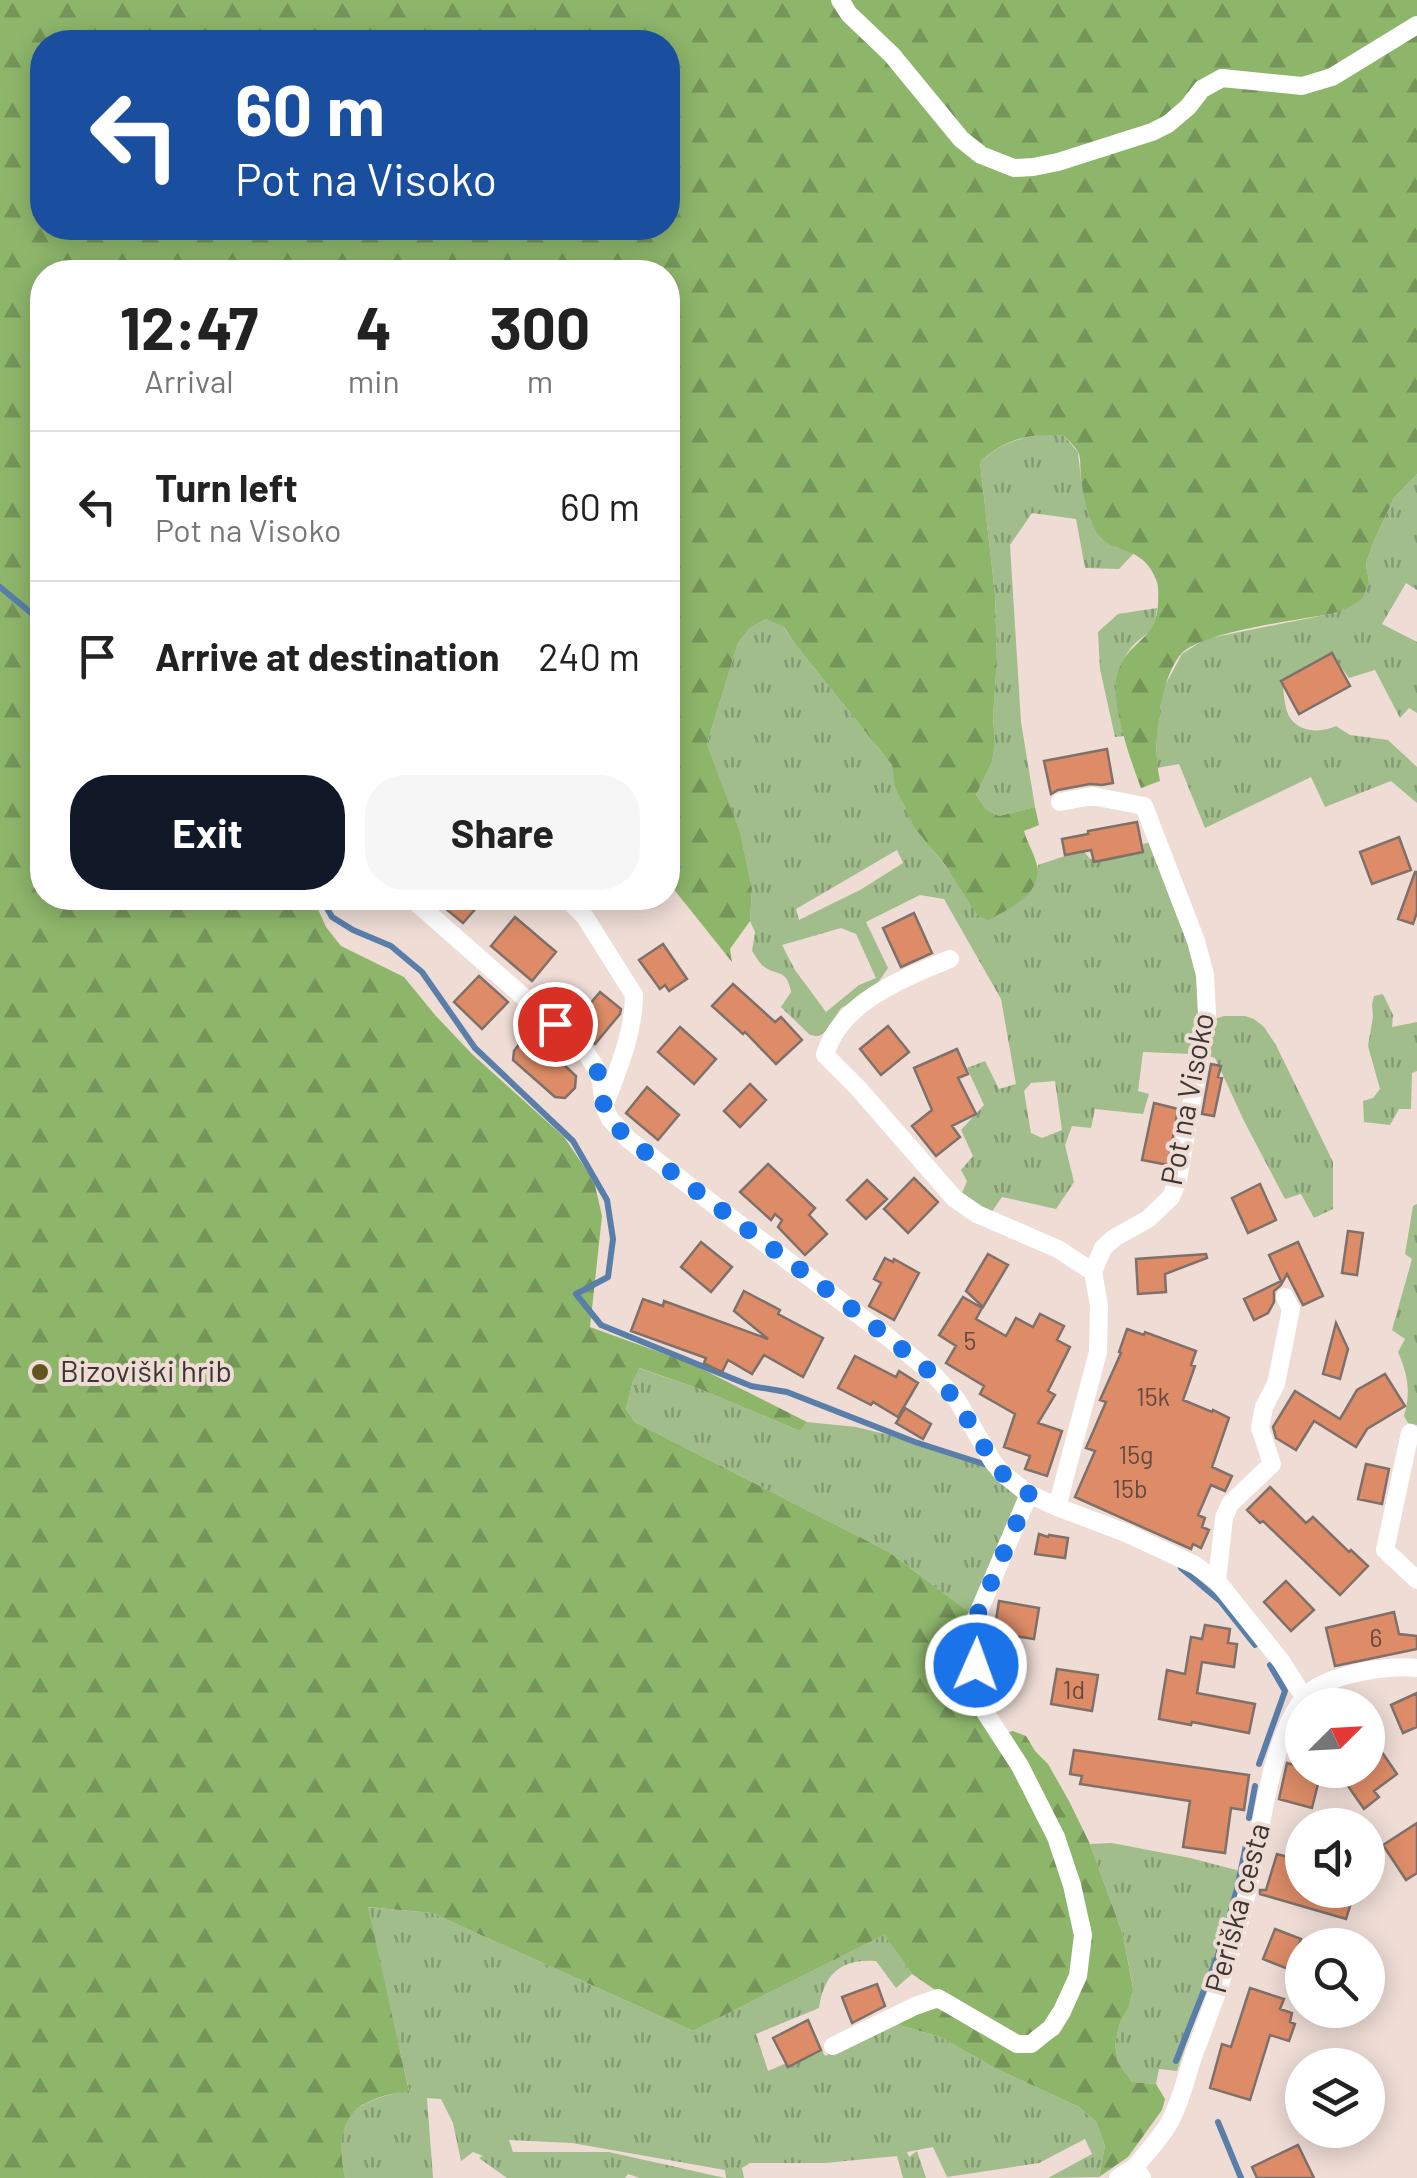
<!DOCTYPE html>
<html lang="en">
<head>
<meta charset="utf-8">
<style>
	:root { --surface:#fff; --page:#f6f6f6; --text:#222; --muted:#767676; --line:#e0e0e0; --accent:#111827 }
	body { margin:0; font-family:Barlow,sans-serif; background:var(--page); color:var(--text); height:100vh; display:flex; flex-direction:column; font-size:38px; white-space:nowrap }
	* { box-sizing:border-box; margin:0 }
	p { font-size:32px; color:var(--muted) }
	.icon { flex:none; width:55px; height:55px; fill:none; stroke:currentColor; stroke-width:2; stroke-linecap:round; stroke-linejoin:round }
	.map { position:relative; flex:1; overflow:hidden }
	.drawer { position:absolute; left:30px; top:260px; width:650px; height:650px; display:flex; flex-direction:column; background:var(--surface); border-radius:40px; box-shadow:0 5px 25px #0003 }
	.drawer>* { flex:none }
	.top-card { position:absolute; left:30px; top:30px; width:650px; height:210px; border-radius:40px; box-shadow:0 5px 25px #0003; background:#1a4fa0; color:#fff; overflow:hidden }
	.needle { width:65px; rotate:66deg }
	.tools { position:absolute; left:1285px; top:1688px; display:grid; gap:20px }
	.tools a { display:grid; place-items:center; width:100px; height:100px; border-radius:50%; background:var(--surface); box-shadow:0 5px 25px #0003; font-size:50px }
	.pin { position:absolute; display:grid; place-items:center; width:85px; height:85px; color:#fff; margin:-42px; border:5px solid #fff; border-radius:50%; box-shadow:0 2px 10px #0007 }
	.me { position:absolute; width:110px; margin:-55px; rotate:2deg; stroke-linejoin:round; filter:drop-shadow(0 0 8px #0008) }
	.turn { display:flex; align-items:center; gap:35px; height:210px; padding:0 40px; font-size:45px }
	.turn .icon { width:130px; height:130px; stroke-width:2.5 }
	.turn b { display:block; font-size:70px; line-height:85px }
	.eta { display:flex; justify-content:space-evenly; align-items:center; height:170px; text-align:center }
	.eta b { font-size:60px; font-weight:700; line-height:70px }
	.cta { display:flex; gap:20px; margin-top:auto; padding:20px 40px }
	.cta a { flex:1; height:115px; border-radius:40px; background:var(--accent); color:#fff; font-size:40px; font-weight:700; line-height:115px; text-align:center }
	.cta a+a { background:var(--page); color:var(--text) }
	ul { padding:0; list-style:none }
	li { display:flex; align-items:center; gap:30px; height:150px; padding:0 40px; border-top:2px solid var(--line) }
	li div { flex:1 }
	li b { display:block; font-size:38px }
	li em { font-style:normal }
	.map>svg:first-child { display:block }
	.grass { fill:url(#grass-tufts); fill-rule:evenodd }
	.forest { fill:url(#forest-firs); fill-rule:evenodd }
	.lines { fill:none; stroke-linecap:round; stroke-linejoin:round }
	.stream { stroke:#597eaa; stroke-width:6 }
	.building { fill:#dd8c67; stroke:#7f7069; stroke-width:2.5 }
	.minor { stroke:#fff; stroke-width:18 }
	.route { stroke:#1a73e8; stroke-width:18; stroke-dasharray:0 32.4 }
	.poi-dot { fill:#635522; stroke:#eedcd5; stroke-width:4 }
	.labels { text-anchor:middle; stroke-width:8; stroke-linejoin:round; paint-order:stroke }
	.number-label { font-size:25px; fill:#644b3f }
	.street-label { font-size:30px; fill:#3c3532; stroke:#eedcd5 }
	.poi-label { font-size:30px; fill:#3c3532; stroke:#eedcd5; text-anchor:start }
</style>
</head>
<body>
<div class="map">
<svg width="1417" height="2178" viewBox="0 0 1417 2178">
	<defs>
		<pattern id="grass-tufts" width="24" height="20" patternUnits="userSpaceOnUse" patternTransform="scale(2.5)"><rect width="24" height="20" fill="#a1bd8b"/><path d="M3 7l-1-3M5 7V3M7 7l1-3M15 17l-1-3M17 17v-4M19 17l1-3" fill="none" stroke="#849a72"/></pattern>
		<pattern id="forest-firs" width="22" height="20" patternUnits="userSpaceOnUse" patternTransform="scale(2.5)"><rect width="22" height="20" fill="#8eb66b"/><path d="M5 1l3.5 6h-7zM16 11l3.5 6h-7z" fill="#759559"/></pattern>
	</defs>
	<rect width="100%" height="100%" fill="#eedcd5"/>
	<path class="grass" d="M1045,434L1064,436L1078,452L1081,480L1115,547L1128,549L1134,553L1119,569L1085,568L1076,519L1032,513L1010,545L1021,722L1035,807L999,816L986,809L976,795L992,762L995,743L993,717L997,662L995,594L980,462C1000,443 1019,438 1045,434Z
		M1417,474V590L1406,583L1382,624L1417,642V713L1409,708L1400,718L1375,670L1349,678L1334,657L1282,681C1284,691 1284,707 1289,716C1298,733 1321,733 1336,726L1350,735L1388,740L1417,767V803L1391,781L1325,807L1311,777L1205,828L1179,764L1157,768V728L1163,689L1182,654L1205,639L1330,614L1369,582L1366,564L1373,543L1394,498Z
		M1157,608C1154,640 1142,631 1128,652C1111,677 1117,709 1124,736L1115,737L1100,669L1098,632L1118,614Z
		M766,619L783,626L795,644L892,765C898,808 918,830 943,863C956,880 967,899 979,916L1035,882L1038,865L1083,850L1090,859L1144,853L1143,844L1152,842C1172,893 1204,951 1202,1008C1201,1023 1195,1039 1192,1054L1143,1052L1138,1091L1149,1094L1143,1114L1095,1109L1091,1128L1072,1126L1065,1145L1074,1182L1056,1209L1002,1197L991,1213L975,1205L962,1193L967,1181L961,1170L973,1156L961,1130L984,1105L967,1068L985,1061L999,1089L1016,1084L1001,999L944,899L920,895L866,922L888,968L873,990L841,1008L826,1031L819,1036L810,1035L781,1007L791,992C787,967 775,977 762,965C759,962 754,954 752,951L755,932L750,921L752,888L740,833L707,744L738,643L750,628ZM897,850L903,863L860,890L799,920L796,909ZM841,928L856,934L876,978L859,985L826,1012L795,970L782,945ZM1055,1081L1062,1130L1042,1138L1031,1133L1024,1091L1031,1083Z
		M1383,994L1393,1015L1392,1027L1417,1022V1071L1412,1073L1411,1109H1399L1390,1125L1364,1122L1363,1101L1373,1098L1380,1089L1368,1046L1373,1017L1372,1004L1374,996Z
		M1224,1016H1245L1254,1019L1264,1027L1276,1045L1333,1162V1209L1314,1218L1301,1194L1285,1199L1244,1121L1215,1058L1204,1054L1212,1020Z
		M1417,1204V1425L1408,1423L1404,1416C1411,1392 1408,1375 1398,1352L1405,1339L1392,1330L1412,1259L1405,1254L1413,1206Z
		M638,1368L700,1389L800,1431L807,1422L856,1427L893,1436L915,1445L938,1448L985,1465L1020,1500L986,1582L969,1612L889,1552L635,1422L626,1409L633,1381Z
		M1112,1843L1190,1858L1240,1871L1225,1933L1177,2071L1159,2069L1156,2084L1132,2082L1118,2062L1115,2043L1120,2023L1129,2007L1133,1987L1123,1935L1090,1844Z
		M367,1907L432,1913L693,2031L884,1935L912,1974L896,1988L876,1961C841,1958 824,1974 819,2008L756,2034L768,2071L821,2048L825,2056L893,2023L940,2037L995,2068L1079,2107L1096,2122L1105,2146L1099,2177L1048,2178L1092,2154L1085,2139L1039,2163L947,2177L933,2147L907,2152L909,2157L917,2151L926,2178H903L897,2156L825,2163H750L742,2168L744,2178H726L725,2170L572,2143L509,2140L513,2152H609L725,2178H640L628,2174L625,2178H507L479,2158L483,2156L473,2152L461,2161L453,2123L441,2099L427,2098L433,2178H345C332,2116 352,2102 409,2090Z"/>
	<path class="forest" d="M0,0H1417V474L1394,498L1373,543L1366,564L1369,582L1362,599L1348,608L1330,614C1298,620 1201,632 1181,654C1169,668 1162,694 1160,711C1156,734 1155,758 1160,781L1141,788C1131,762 1110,702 1117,675C1126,640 1155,644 1158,605C1158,597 1159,589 1157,582C1143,541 1108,557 1095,529C1087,513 1083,496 1081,477C1080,470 1081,461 1079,454C1077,448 1069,441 1064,436C1032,432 1004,439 980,462L995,594L997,662L993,717L995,743L992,762L976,795L986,809L999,816L1035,807L1039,825L1024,831C1027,842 1033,851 1036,862C1045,893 1011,907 989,920L978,916L945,865L914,827L895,787L892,765L795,644L784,627L766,619L750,628L738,643L707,744L740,832L752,888L750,921L730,949L732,962L668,882V272H42V898H313L326,927L341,946L404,977L435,1015L472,1054L564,1137L594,1181L602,1216L590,1327L692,1364L807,1422L800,1431L700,1389L639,1368L633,1381L626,1409L635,1422L889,1552L969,1612L961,1625L960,1652L974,1693L1051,1840L1078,1940L1071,1982L1044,2026L1020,2040L950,2000L912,1974L884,1935L693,2031L432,1913L368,1907L409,2091C351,2099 333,2120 345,2178H0ZM42,42H668V228H42Z
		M1013,1731L1026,1736L1035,1751L1048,1764L1069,1801L1090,1844L1123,1935L1133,1988L1129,2007L1120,2023L1115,2043L1118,2062L1132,2082L1156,2084L1165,2099L1162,2110L1128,2157L1099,2177L1105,2146L1096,2122L1079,2107L995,2068L940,2037L893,2023L934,2008L944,2009L975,2030L1014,2050H1032L1059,2034L1070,2016L1087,1973L1091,1929L1078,1879L1005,1733Z"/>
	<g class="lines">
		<path class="stream" d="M0,587L42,622
			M321,898L332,917L353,930L391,946L422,972L475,1048L573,1141L607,1200L613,1239L608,1277L576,1294L601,1325L751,1386L787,1392L915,1442L990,1466
			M1181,1568L1220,1601L1255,1645
			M1259,1764L1285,1691L1270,1665
			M1249,1818L1255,1786
			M1176,2061L1218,1955L1237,1889L1246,1845
			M1218,2122L1241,2178"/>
	</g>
	<path class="building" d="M1332,653L1350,686L1299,714L1281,681Z
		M1107,749L1113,783L1102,785L1090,784L1058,790L1051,794L1044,761Z
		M1137,822L1143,852L1094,862L1091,850L1065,855L1062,839L1088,834V831Z
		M1399,837L1411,870L1372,884L1360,852Z
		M1415,872H1417V912L1413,924L1398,919Z
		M433,898H485L463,923Z
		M914,913L932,953L901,967L883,928Z
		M515,917L556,952L532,981L491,946Z
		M663,944L687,979L669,991L665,985L660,989L639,960Z
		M479,976L508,1002L482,1029L454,1002Z
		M733,984L775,1022L781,1017L802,1040L776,1064L745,1032L743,1034L712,1006Z
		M600,992L621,1009L620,1014L595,1044L573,1024Z
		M888,1026L909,1052L881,1075L860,1049Z
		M680,1027L716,1059L694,1084L658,1052Z
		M529,1041L536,1043L544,1052L548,1050L576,1076L575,1088L565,1098L555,1097L513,1060L514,1051L520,1043Z
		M957,1049L968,1074L958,1078L976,1114L952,1126L960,1137L936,1156L912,1126L932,1110L914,1068Z
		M1211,1064L1221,1066L1218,1077L1222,1078L1214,1116L1202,1114Z
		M750,1084L766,1100L740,1127L724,1111Z
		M647,1087L679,1115L658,1140L626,1113Z
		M1154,1103L1178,1109L1168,1165L1142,1160Z
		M768,1164L815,1208L809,1215L827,1234L805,1255L778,1227L782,1220L775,1214L771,1220L740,1192Z
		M914,1178L938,1202L908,1233L884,1209Z
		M867,1180L887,1199L866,1219L847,1200Z
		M1260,1184L1276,1220L1248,1233L1232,1198Z
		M1348,1231L1363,1233L1357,1275L1342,1273Z
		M701,1242L732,1267L711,1292L681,1267Z
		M1298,1242L1323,1296L1303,1305L1287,1274L1281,1285L1274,1291V1302L1268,1313L1254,1320L1244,1299L1281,1281L1269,1255Z
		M988,1254L1008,1265L983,1307L966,1291Z
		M1206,1254L1207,1258L1165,1274L1166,1292L1138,1294L1136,1259Z
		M885,1258L893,1262L894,1259L919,1273L894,1320L869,1306L881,1283L874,1279Z
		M744,1291L780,1310L778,1314L823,1338L803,1377L764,1355L752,1374L728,1360L722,1372L704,1363L706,1358L631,1331L643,1299L663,1306L664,1301L768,1339L734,1311Z
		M963,1297L982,1308L976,1319L1006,1336L1016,1318L1033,1327L1040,1314L1064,1326L1057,1340L1070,1347L1048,1391L1055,1395L1038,1423L1062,1431L1047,1476L1025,1469L1030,1456L1004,1447L1015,1414L980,1394L984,1386L946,1363L956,1346L939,1335Z
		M1336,1323L1348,1349L1340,1379L1323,1374Z
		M1127,1329L1144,1335L1145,1332L1196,1351L1191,1365L1195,1366L1183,1400L1212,1412L1213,1410L1229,1418L1212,1467L1232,1476L1225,1491L1211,1485L1198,1515L1205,1518L1202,1527L1209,1530L1201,1548L1193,1544L1191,1549L1075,1497L1095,1451L1086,1448L1106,1402L1100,1400L1121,1353L1119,1352Z
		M855,1356L896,1377L899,1371L918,1383L898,1417L873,1402L871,1405L838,1388Z
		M1385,1374L1405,1406L1367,1429L1356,1447L1314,1421L1296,1450L1276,1438L1273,1427L1295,1391L1340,1419L1357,1390Z
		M905,1408L931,1424L923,1439L896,1423Z
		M1366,1464L1389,1469L1382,1504L1358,1499Z
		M1270,1487L1306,1523L1313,1517L1349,1552L1351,1550L1368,1566L1340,1595L1263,1521L1260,1523L1247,1510Z
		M1039,1534L1048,1537L1049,1535L1068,1538L1065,1558L1035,1554Z
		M1286,1581L1314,1610L1291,1631L1264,1602Z
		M999,1601L1039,1608L1034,1639L994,1633Z
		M1394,1612L1399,1634L1417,1636V1649L1335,1666L1326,1628Z
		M1205,1625L1230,1629L1228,1643L1237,1644L1234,1667L1202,1662L1197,1693L1255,1704L1249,1733L1192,1722L1191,1725L1159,1719L1167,1670L1185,1674L1191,1637L1202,1639Z
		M1057,1669L1098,1675L1092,1711L1051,1704Z
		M1417,1693V1727L1403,1733L1391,1705Z
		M1379,1748L1397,1774L1374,1791L1379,1797L1364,1809L1341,1776L1349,1770H1368V1756Z
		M1074,1750L1249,1775L1244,1810L1231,1808L1225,1853L1183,1847L1190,1801L1080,1784L1082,1776L1070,1774Z
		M1287,1763L1302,1767V1770L1321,1772L1312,1808L1279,1799Z
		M1417,1823V1873L1406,1880L1383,1845Z
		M1277,1854L1302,1861V1890H1355L1346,1919L1260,1894V1890H1266Z
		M1275,1929L1301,1939L1288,1969L1263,1959Z
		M877,1984L885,2006L852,2023L842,1997Z
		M1250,1988L1284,1999L1280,2009L1292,2013L1290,2022L1295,2024L1289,2041L1270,2035L1250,2100L1210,2088L1222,2044L1231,2047Z
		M808,2020L821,2050L788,2067L773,2038Z
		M1298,2145L1314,2178H1257L1252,2167Z"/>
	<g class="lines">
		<path class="minor" d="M840,0L849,14L892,55L961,139L981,155L1014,168L1033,167L1058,162L1152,132L1168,124L1188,107L1202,89L1222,78L1302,86L1332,77L1417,25
			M1060,802L1092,796L1144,806L1196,941L1205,975L1207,1014L1178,1180L1171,1197L1148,1219L1114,1238L1103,1248L1093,1272L1099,1305L1098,1352L1057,1507L1126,1533L1195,1565L1217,1581L1281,1661L1304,1697
			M411,898L584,1050L596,1068L601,1082L604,1106L610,1119L628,1139L889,1338L935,1376L957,1400L993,1462L1003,1474L1029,1494L1057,1507
			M566,898L585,917L634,995C634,1030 619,1068 606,1101
			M950,959C904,978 840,1002 825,1055L858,1088L954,1198L977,1214L1058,1249L1093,1272
			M1410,1433L1385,1550L1417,1580
			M1217,1581L1224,1518L1230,1504L1272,1464L1260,1428L1264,1407L1276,1384L1291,1309L1285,1297
			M833,2046L915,2006L938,1998L1017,2044H1031L1051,2028L1062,2011L1078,1976L1083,1935L1072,1885L1056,1837L1020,1766L985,1712L976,1665L973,1625L1029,1494
			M1118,2178L1135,2167
			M1142,2178L1135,2167C1146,2153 1159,2140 1168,2125C1180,2105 1186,2077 1194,2054C1216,1997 1237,1940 1250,1880C1262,1827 1270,1742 1303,1699C1321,1675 1388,1664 1417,1668"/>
	</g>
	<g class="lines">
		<path class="route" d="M555,1024C569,1037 585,1049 595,1066C602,1079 601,1092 604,1106C608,1120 619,1129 628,1139L864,1318L935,1376L956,1400L993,1462L1003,1474L1029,1494L973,1625L976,1665"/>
	</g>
	<circle class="poi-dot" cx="40" cy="1372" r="10"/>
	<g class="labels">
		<g class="number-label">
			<text x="970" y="1350">5</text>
			<text x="1153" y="1406">15k</text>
			<text x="1136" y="1464">15g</text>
			<text x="1130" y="1498">15b</text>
			<text x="1376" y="1647">6</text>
			<text x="1074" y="1699">1d</text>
		</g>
		<g class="street-label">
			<text transform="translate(1188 1099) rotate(-79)" y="10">Pot na Visoko</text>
			<text transform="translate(1238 1908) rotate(-75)" y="10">Periška cesta</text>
		</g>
		<g class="poi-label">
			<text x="60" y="1382">Bizoviški hrib</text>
		</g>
	</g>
</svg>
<div class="tools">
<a><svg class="needle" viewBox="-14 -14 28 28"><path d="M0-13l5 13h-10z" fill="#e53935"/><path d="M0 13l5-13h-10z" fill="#767676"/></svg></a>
<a><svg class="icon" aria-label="sound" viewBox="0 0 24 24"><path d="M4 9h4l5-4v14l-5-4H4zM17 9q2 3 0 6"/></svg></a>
<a><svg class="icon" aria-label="search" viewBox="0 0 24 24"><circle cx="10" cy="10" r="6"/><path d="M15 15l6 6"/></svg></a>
<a><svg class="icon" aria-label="layers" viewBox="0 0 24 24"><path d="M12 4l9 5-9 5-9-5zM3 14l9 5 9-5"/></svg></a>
</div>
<div class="pin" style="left:555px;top:1024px;background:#d93025"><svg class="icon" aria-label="arrive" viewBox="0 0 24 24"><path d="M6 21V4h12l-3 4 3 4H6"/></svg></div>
<svg class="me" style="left:976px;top:1665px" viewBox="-20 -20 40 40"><circle r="17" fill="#1a73e8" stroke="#fff" stroke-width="3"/><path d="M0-11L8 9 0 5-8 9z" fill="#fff"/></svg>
<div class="top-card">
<div class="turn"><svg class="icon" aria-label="left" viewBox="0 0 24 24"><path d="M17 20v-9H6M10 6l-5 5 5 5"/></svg><div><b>60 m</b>Pot na Visoko</div></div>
</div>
<section class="drawer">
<div class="eta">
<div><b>12:47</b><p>Arrival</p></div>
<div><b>4</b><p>min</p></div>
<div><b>300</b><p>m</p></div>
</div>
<ul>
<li><svg class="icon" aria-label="left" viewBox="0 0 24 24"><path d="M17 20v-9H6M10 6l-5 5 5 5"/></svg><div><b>Turn left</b><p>Pot na Visoko</p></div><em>60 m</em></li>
<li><svg class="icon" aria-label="arrive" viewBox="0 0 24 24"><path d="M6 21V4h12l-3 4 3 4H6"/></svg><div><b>Arrive at destination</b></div><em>240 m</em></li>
</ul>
<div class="cta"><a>Exit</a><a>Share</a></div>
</section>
</div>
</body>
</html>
